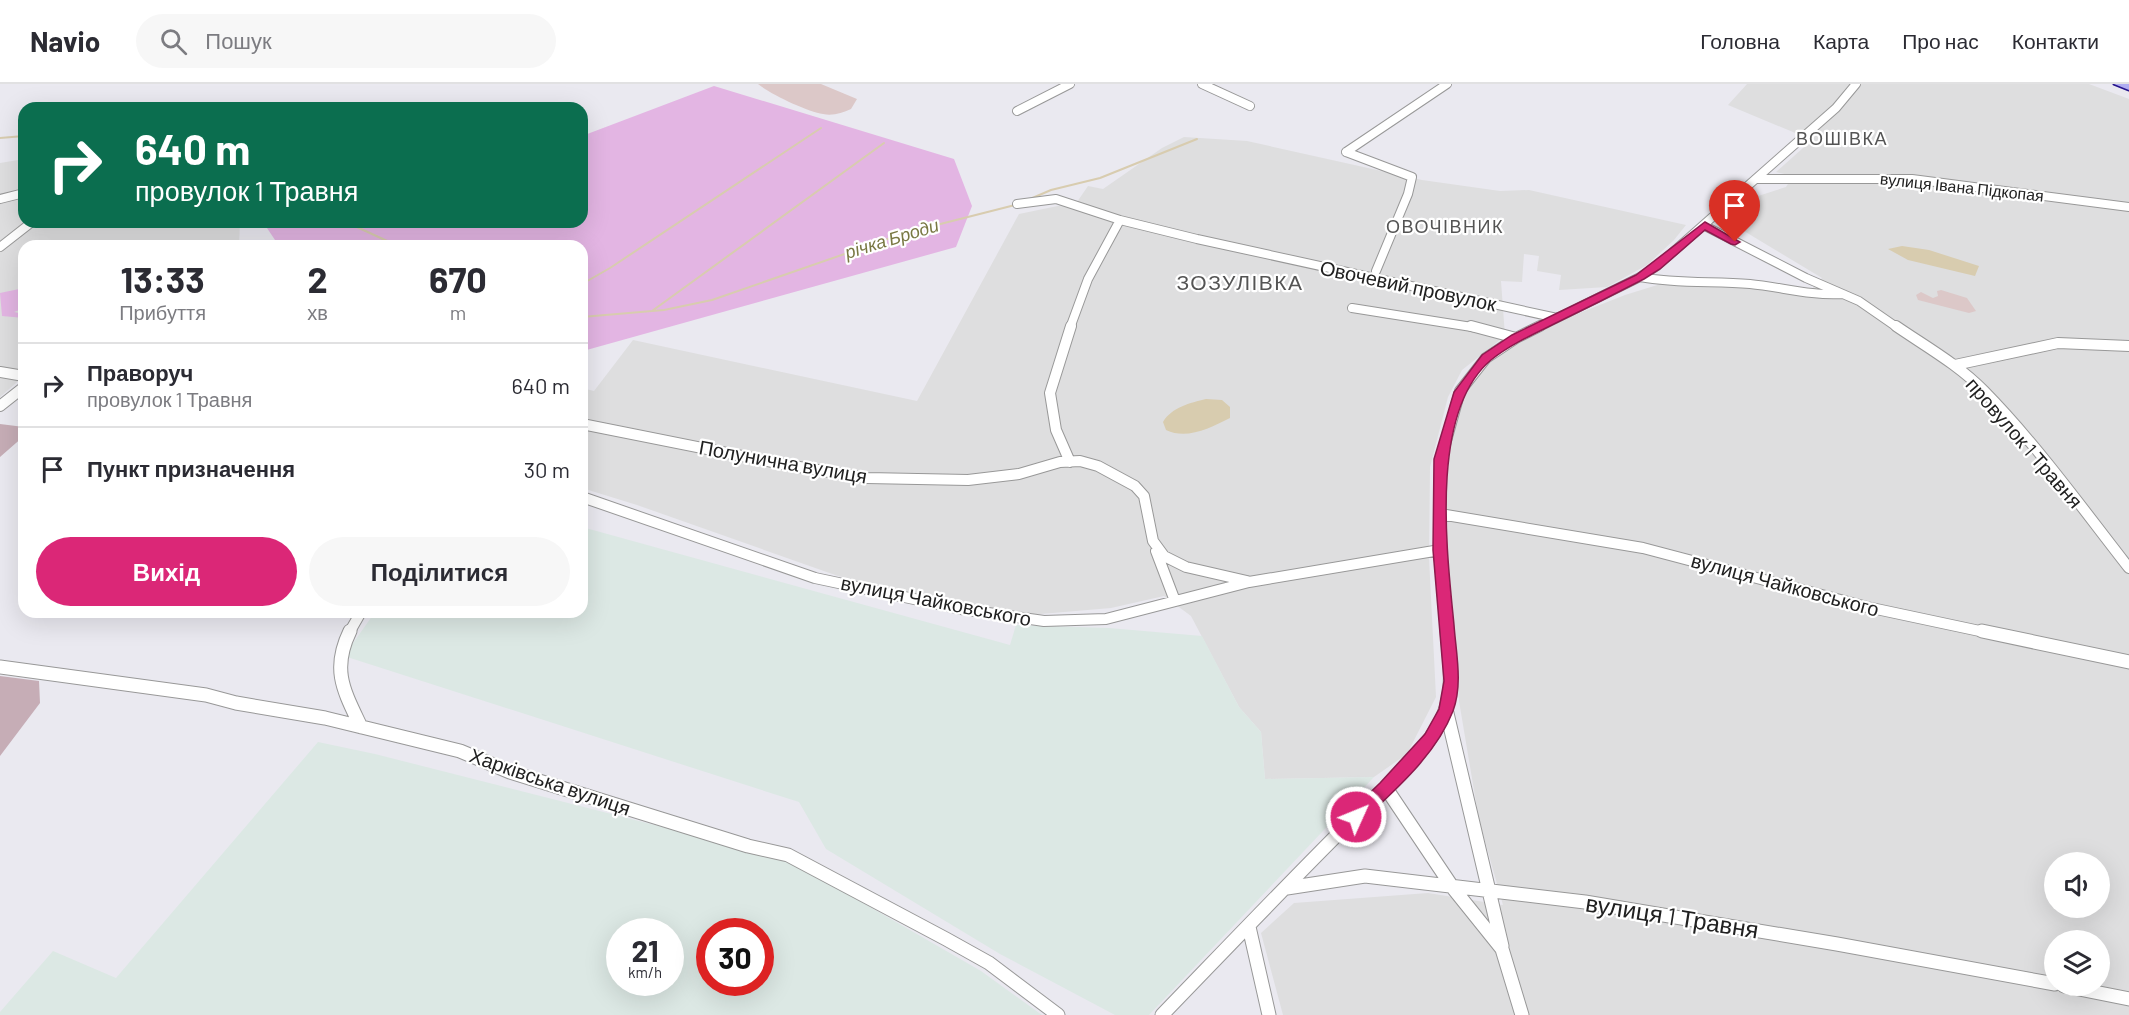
<!DOCTYPE html>
<html lang="uk">
<head>
<meta charset="utf-8">
<style>
	:root { --surface:#fff; --page:#f7f7f7; --text:#2b2b33; --muted:#7c7c81; --line:#e1e1e2; --accent:#db2777 }
	body { margin:0; font-family:Barlow,sans-serif; background:var(--page); color:var(--text); height:100vh; display:flex; flex-direction:column; font-size:22px; white-space:nowrap }
	* { box-sizing:border-box; margin:0 }
	p { font-size:20px; color:var(--muted) }
	.icon { flex:none; width:33px; height:33px; fill:none; stroke:currentColor; stroke-width:2; stroke-linecap:round; stroke-linejoin:round }
	.map { position:relative; flex:1; overflow:hidden }
	.drawer { position:absolute; left:18px; top:156px; width:570px; height:378px; display:flex; flex-direction:column; background:var(--surface); border-radius:18px; box-shadow:0 6px 24px #0002 }
	.drawer>* { flex:none }
	.guide { position:absolute; left:18px; top:18px; width:570px; height:126px; border-radius:18px; box-shadow:0 6px 24px #0002; background:#0b6e4f; color:#fff; overflow:hidden }
	.tools { position:absolute; left:2044px; top:768px; display:grid; gap:12px }
	.tools a { display:grid; place-items:center; width:66px; height:66px; border-radius:50%; background:var(--surface); box-shadow:0 6px 24px #0002; font-size:30px }
	.speed { position:absolute; left:606px; top:834px; display:flex; gap:12px; font-size:30px; font-weight:700; text-align:center }
	.speed>* { display:grid; place-content:center; width:78px; height:78px; border-radius:50%; background:var(--surface); box-shadow:0 6px 24px #0002; line-height:1 }
	.speed small { font-size:15px; font-weight:400 }
	.speed .limit { border:9px solid #d22; background:#fff; color:#111 }
	.pin { position:absolute; display:grid; place-items:center; width:51px; height:51px; color:#fff; margin:-62px -26px; border-radius:50% 50% 50% 0; rotate:-45deg; box-shadow:0 0 6px #0007 }
	.pin .icon { rotate:45deg }
	.me { position:absolute; width:66px; margin:-33px; rotate:46deg; stroke-linejoin:round; filter:drop-shadow(0 0 4px #0008) }
	.turn { display:flex; align-items:center; gap:21px; height:126px; padding:0 18px; font-size:27px }
	.turn .icon { width:78px; height:78px; stroke-width:2.5 }
	.turn b { display:block; font-size:42px; line-height:51px }
	.eta { display:flex; justify-content:space-evenly; align-items:center; height:102px; text-align:center }
	.eta b { font-size:36px; font-weight:700; line-height:42px }
	.cta { display:flex; gap:12px; margin-top:auto; padding:12px 18px }
	.cta a { flex:1; height:69px; border-radius:36px; background:var(--accent); color:#fff; font-size:24px; font-weight:700; line-height:69px; text-align:center }
	.cta a+a { background:var(--page); color:var(--text) }
	ul { padding:0; list-style:none }
	li { display:flex; align-items:center; gap:18px; height:84px; padding:0 18px; border-top:2px solid var(--line) }
	li div { flex:1 }
	li b { display:block; font-size:22px }
	li em { font-style:normal }
	header { display:flex; align-items:center; gap:36px; box-sizing:border-box; height:84px; padding:0 30px; background:var(--surface); border-bottom:2px solid var(--line) }
	header strong { font-size:28px }
	nav { display:flex; gap:33px; margin-inline-start:auto; font-size:21px }
	.search { width:420px; height:54px; background:var(--page); display:flex; align-items:center; gap:15px; box-sizing:border-box; padding:0 21px; border-radius:33px; color:var(--muted); font-size:22px }
	.map>svg:first-child { display:block }
	.residential { fill:#dededf; fill-rule:evenodd }
	.industrial { fill:#dce8e4; fill-rule:evenodd }
	.grass { fill:#e3b5e3 }
	.wetland { fill:#dcc8c8 }
	.cemetery { fill:#c6adb6 }
	.water { fill:#d8ccaf }
	.lines { fill:none; stroke-linecap:round; stroke-linejoin:round }
	.stream { stroke:#d8ccaf; stroke-width:2 }
	.street-far2-casing { stroke:#989898; stroke-width:10 }
	.street-far1-casing { stroke:#989898; stroke-width:12 }
	.street-casing { stroke:#989898; stroke-width:15 }
	.primary-casing { stroke:#25138b; stroke-width:3 }
	.street-far2 { stroke:#fff; stroke-width:8 }
	.street-far1 { stroke:#fff; stroke-width:10 }
	.street { stroke:#fff; stroke-width:13 }
	.primary { fill:#b0adf1; fill-rule:evenodd }
	.route { fill:#db2777; stroke:#8e194d; stroke-width:1.5 }
	.labels { text-anchor:middle; stroke-width:4.5; stroke-linejoin:round; paint-order:stroke }
	.far-street-label { font-size:16px; fill:#212121; stroke:#fff }
	.far-neighbourhood-label { font-size:18px; letter-spacing:1.5px; fill:#545454; stroke:#fff }
	.far-water-label { font-size:18px; font-style:italic; fill:#797843; stroke:#fff }
	.street-label { font-size:20px; fill:#212121; stroke:#fff }
	.neighbourhood-label { font-size:21px; letter-spacing:1.5px; fill:#545454; stroke:#fff }
	.near-street-label { font-size:24px; fill:#212121; stroke:#fff }
</style>
</head>
<body>
<header>
<strong>Navio</strong>
<div class="search"><svg class="icon" aria-label="search" viewBox="0 0 24 24"><circle cx="10" cy="10" r="6"/><path d="M15 15l6 6"/></svg>Пошук</div>
<nav><a>Головна</a><a>Карта</a><a>Про нас</a><a>Контакти</a></nav>
</header>
<div class="map">
<svg width="2129" height="931" viewBox="0 0 2129 931">
	<rect width="100%" height="100%" fill="#eae9f0"/>
	<path class="residential" d="M1747,0H2089L2129,15V931H1283L1261,849L1294,819L1428,809L1503,821L1479,736L1459,617L1445,465L1444,375L1464,309L1494,272L1544,243L1625,211L1667,198L1808,209L1822,194L1734,141L1731,130L1755,113L1786,103L1793,92L1776,88L1812,56L1728,21ZM2055,778H2100V824H2055ZM2055,856H2100V902H2055Z
		M1184,53L1247,57L1422,96L1500,107L1529,106L1686,141L1674,156L1647,181L1607,203L1559,206L1561,191L1537,187L1539,172L1524,170L1522,198L1501,197L1505,252L1462,286L1448,313L1430,383L1429,474L1436,613L1407,670L1374,693L1265,695L1261,648L1239,623L1191,532L1164,512L1111,524L1029,531L918,511L838,492L637,421L582,404V304L594,307L633,256L917,317L1019,130L1077,118L1088,102L1103,105L1162,64Z
		M24,75V138H240L239,162H24V292L0,313V79Z"/>
	<path class="industrial" d="M582,443L1010,561L1016,541L1109,544L1202,552L1239,623L1261,648L1265,695L1374,693L1149,931H1115L1000,870L826,765L799,718L344,572L375,528H582Z
		M318,658L375,670L785,774L981,887L1042,931H0V928L53,867L116,894ZM620,848H670V898H620ZM710,848H760V898H710Z"/>
	<path class="grass" d="M714,2L954,75L972,122L956,163L583,267L582,162H279L263,138H582V52Z
		M24,204V224L14,228L24,230V234L2,232L0,209Z"/>
	<path class="wetland" d="M758,0H821L857,15L851,25C842,29 833,32 823,30C808,28 770,10 758,0Z
		M1941,206L1967,214L1976,227L1969,229L1918,216L1916,211L1921,208L1933,214L1938,212L1937,207Z"/>
	<path class="cemetery" d="M0,340L24,343V352L0,373Z
		M0,592L39,597L40,619L0,672Z"/>
	<path class="water" d="M1902,162L1929,166L1979,182L1975,192L1908,176L1888,165Z
		M1206,315L1222,316L1230,323V334C1210,344 1187,356 1166,346L1163,338C1172,323 1190,319 1206,315Z"/>
	<g class="lines">
		<path class="stream" d="M0,54L24,52
			M1030,115L1051,106L1100,94L1197,55
			M346,138L398,162
			M582,200L610,184L821,44
			M652,227L884,59
			M582,233L664,226L712,216L905,149L1015,121"/>
		<defs>
			<path id="street-far2" d="M1202,0L1250,22
				M1017,27L1070,0
				M1346,68L1412,93L1408,110L1376,187
				M1346,68L1447,0
				M1758,95H1912L2129,123
				M0,115L24,109
				M1017,120L1056,115L1120,136L1197,155L1557,234
				M1705,142L1806,194L1859,217L1898,244
				M0,163L32,138
				M1640,193C1677,200 1713,197 1750,200C1781,203 1811,212 1842,210
				M1352,224L1478,244
				M1070,244L1088,195L1120,136
				M1537,244L1640,193L1657,182L1836,24L1856,0"/>
			<path id="street-far1" d="M1471,242L1516,254
				M1896,242C1925,262 1959,281 1984,307C2037,361 2082,424 2129,484
				M1955,281L2058,259L2129,262
				M0,288L24,292
				M0,322L24,303
				M582,340L787,381L867,394L968,396L1019,390L1060,378L1080,377L1098,382L1135,402L1144,412L1153,457L1164,472L1186,483L1247,497
				M1070,378L1056,346L1050,309L1071,242
				M582,413L815,494L961,525L1044,537L1106,535L1249,498L1440,466
				M1440,430L1643,464L1867,523L1989,549
				M1156,467L1175,517
				M349,549L361,528
				M1447,549L1440,466L1441,375L1460,307L1486,274L1516,254L1540,242"/>
			<path id="street" d="M350,547C331,586 344,607 361,643
				M1982,547L2129,578
				M0,583L206,611L236,619L325,634L460,667L510,688L748,762L788,771L946,855L989,879L1058,931
				M1446,625L1502,862
				M1386,704L1453,804L1502,865L1522,931
				M1287,804L1365,792L1585,818L1837,860L2055,900
				M1249,843L1269,931
				M2064,902L2129,915
				M1162,931C1221,870 1280,808 1340,748C1372,716 1433,667 1446,624C1454,599 1449,573 1447,547"/>
			<path id="primary" d="M2114,0H2129V6Z"/>
		</defs>
		<use href="#street-far2" class="street-far2-casing"/>
		<use href="#street-far1" class="street-far1-casing"/>
		<use href="#street" class="street-casing"/>
		<use href="#primary" class="primary-casing"/>
		<use href="#street-far2" class="street-far2"/>
		<use href="#street-far1" class="street-far1"/>
		<use href="#street" class="street"/>
		<use href="#primary" class="primary"/>
	</g>
	<path class="route" d="M1705,138L1740,158L1735,161L1731,160L1705,146L1660,185L1644,195C1615,210 1587,224 1558,238C1536,249 1511,260 1491,276C1429,328 1447,469 1454,541C1456,569 1463,600 1453,627C1436,671 1395,706 1361,738L1356,740L1350,738L1347,733L1350,728L1380,699L1425,650L1439,625L1444,597L1433,466L1434,375L1454,308L1482,271L1512,251L1636,191Z"/>
	<g class="labels">
		<g class="far-street-label">
			<text transform="translate(1962 103) rotate(6)" y="6">вулиця Івана Підкопая</text>
		</g>
		<g class="far-neighbourhood-label">
			<text x="1842" y="61">ВОШІВКА</text>
			<text x="1445" y="149">ОВОЧІВНИК</text>
		</g>
		<g class="far-water-label">
			<text transform="translate(892 155) rotate(-17)" y="6">річка Броди</text>
		</g>
		<g class="street-label">
			<text transform="translate(1408 202) rotate(12)" y="7">Овочевий провулок</text>
			<text transform="translate(2024 359) rotate(49)" y="7">провулок 1 Травня</text>
			<text transform="translate(783 378) rotate(10)" y="7">Полунична вулиця</text>
			<text transform="translate(1785 501) rotate(15)" y="7">вулиця Чайковського</text>
			<text transform="translate(936 517) rotate(11)" y="7">вулиця Чайковського</text>
			<text transform="translate(550 698) rotate(19)" y="7">Харківська вулиця</text>
		</g>
		<g class="neighbourhood-label">
			<text x="1240" y="206">ЗОЗУЛІВКА</text>
		</g>
		<g class="near-street-label">
			<text transform="translate(1672 833) rotate(9)" y="8">вулиця 1 Травня</text>
		</g>
	</g>
</svg>
<div class="tools">
<a><svg class="icon" aria-label="sound" viewBox="0 0 24 24"><path d="M4 9h4l5-4v14l-5-4H4zM17 9q2 3 0 6"/></svg></a>
<a><svg class="icon" aria-label="layers" viewBox="0 0 24 24"><path d="M12 4l9 5-9 5-9-5zM3 14l9 5 9-5"/></svg></a>
</div>
<div class="speed"><div>21<small>km/h</small></div><div class="limit">30</div></div>
<div class="pin" style="left:1735px;top:158px;background:#d93025"><svg class="icon" aria-label="arrive" viewBox="0 0 24 24"><path d="M6 21V4h12l-3 4 3 4H6"/></svg></div>
<svg class="me" style="left:1356px;top:733px" viewBox="-20 -20 40 40"><circle r="17" fill="#db2777" stroke="#fff" stroke-width="3"/><path d="M0-11L8 9 0 5-8 9z" fill="#fff"/></svg>
<div class="guide">
<div class="turn"><svg class="icon" aria-label="right" viewBox="0 0 24 24"><path d="M7 20v-9h11M14 6l5 5-5 5"/></svg><div><b>640 m</b>провулок 1 Травня</div></div>
</div>
<section class="drawer">
<div class="eta">
<div><b>13:33</b><p>Прибуття</p></div>
<div><b>2</b><p>хв</p></div>
<div><b>670</b><p>m</p></div>
</div>
<ul>
<li><svg class="icon" aria-label="right" viewBox="0 0 24 24"><path d="M7 20v-9h11M14 6l5 5-5 5"/></svg><div><b>Праворуч</b><p>провулок 1 Травня</p></div><em>640 m</em></li>
<li><svg class="icon" aria-label="arrive" viewBox="0 0 24 24"><path d="M6 21V4h12l-3 4 3 4H6"/></svg><div><b>Пункт призначення</b></div><em>30 m</em></li>
</ul>
<div class="cta"><a>Вихід</a><a>Поділитися</a></div>
</section>
</div>
</body>
</html>
